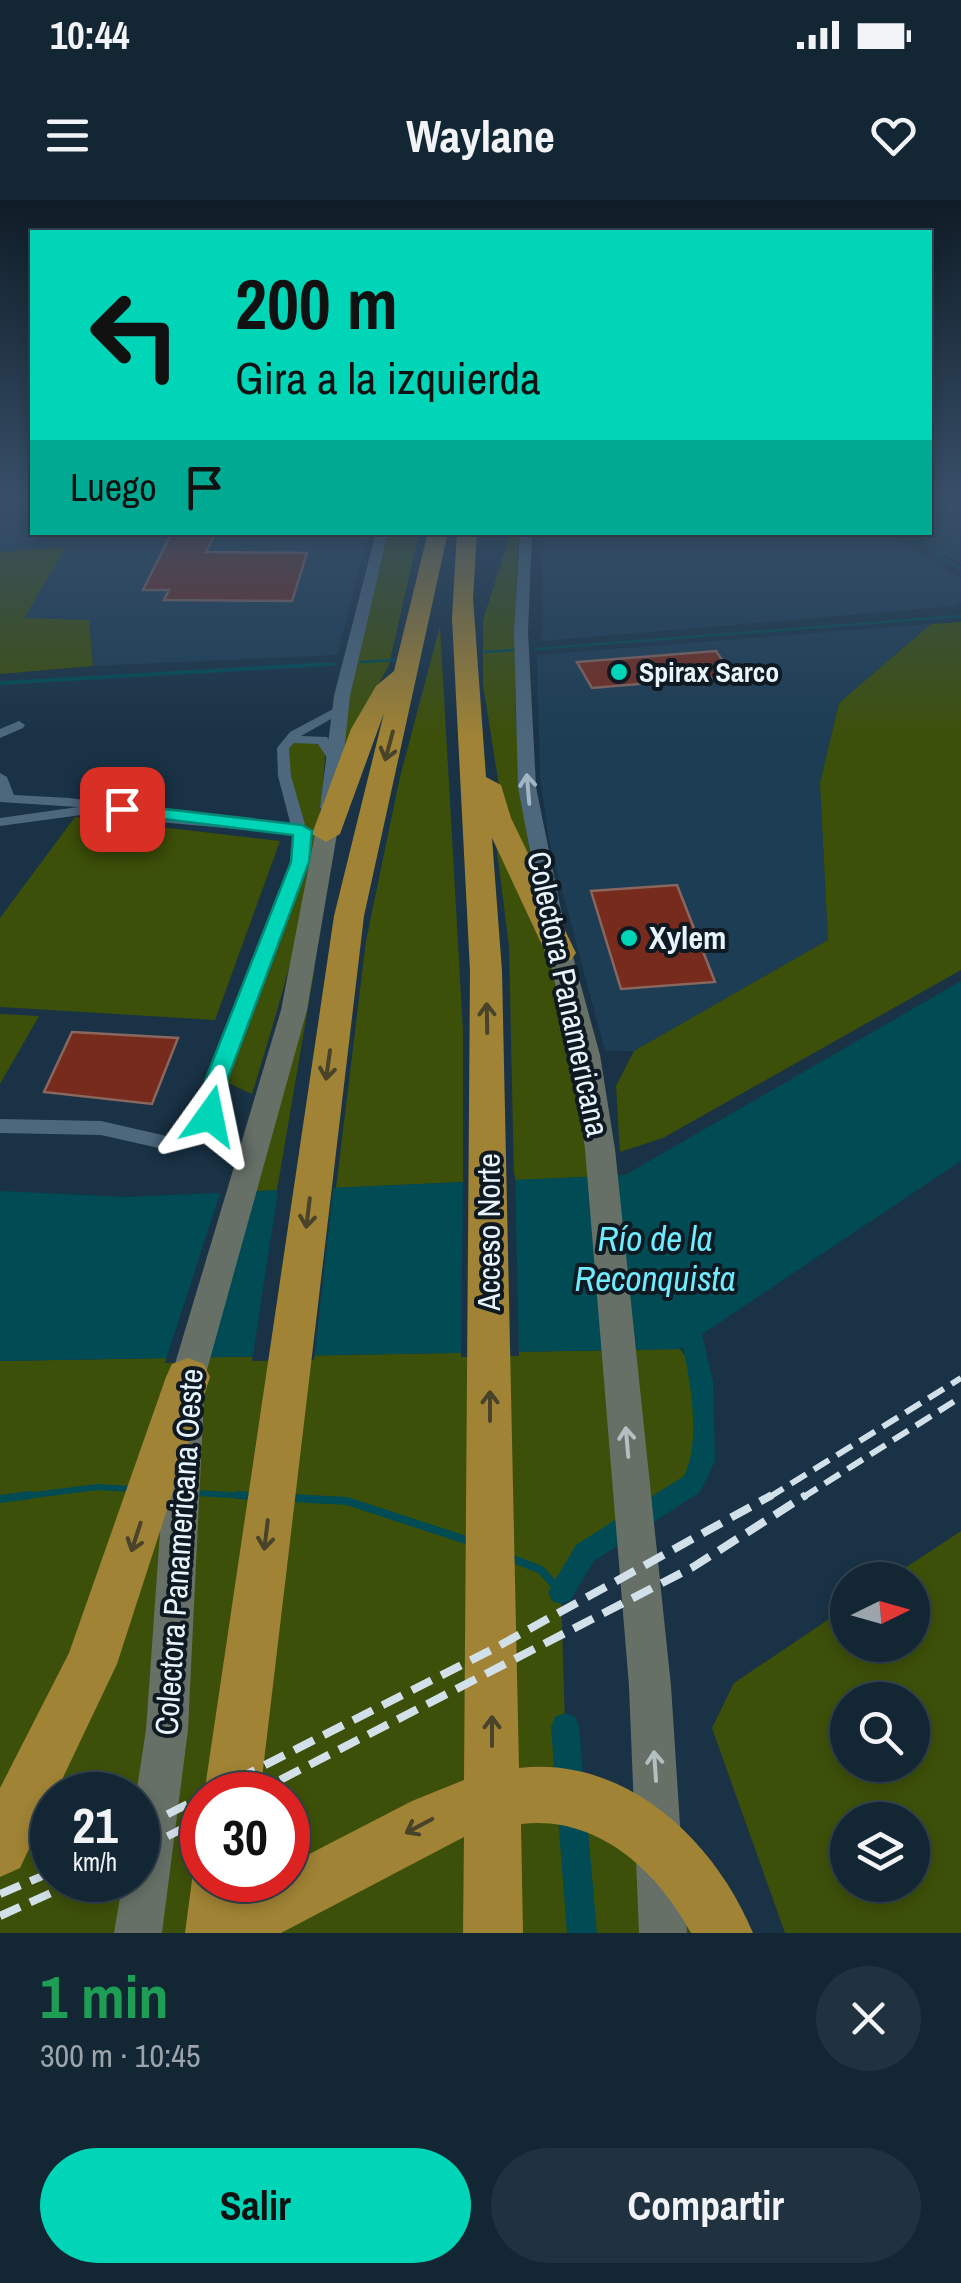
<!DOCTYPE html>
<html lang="es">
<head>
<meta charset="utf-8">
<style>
	:root { --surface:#132634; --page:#203240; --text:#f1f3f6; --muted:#9da5ac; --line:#32434f; --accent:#00d5b7 }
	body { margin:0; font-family:"Archivo Narrow",sans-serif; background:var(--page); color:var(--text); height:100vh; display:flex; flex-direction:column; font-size:38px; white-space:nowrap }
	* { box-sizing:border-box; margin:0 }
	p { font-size:32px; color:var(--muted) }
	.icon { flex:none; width:55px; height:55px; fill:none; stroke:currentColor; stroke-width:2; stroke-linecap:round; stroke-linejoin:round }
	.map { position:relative; height:1733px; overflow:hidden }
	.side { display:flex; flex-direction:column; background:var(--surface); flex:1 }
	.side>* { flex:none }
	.hud { position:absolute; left:30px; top:30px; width:902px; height:305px; border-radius:0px; box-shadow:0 5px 15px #0003,0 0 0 2px var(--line); background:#00d5b7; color:#111; overflow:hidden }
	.needle { width:65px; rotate:85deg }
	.tools { position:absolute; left:830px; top:1362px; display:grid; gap:20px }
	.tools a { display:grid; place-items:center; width:100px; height:100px; border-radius:50%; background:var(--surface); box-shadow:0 5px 15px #0003,0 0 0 2px var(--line); font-size:50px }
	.speed { position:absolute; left:30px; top:1572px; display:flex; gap:20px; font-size:50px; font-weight:700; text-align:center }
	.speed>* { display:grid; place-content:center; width:130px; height:130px; border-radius:50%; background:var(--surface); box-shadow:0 5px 15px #0003,0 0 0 2px var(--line); line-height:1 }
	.speed small { font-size:25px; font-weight:400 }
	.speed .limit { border:15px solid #d22; background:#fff; color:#111 }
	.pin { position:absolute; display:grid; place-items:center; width:85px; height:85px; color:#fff; margin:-42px; border-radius:20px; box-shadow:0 5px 15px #0006 }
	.me { position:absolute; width:110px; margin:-55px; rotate:12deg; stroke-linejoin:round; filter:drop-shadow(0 0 8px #0008) }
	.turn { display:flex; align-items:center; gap:35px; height:210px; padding:0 40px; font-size:45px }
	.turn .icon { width:130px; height:130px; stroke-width:2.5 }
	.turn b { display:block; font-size:70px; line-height:85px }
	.then { display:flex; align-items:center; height:95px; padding:0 40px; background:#0003; gap:20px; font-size:38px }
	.round { display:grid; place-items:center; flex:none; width:105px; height:105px; border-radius:52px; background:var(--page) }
	.headline { display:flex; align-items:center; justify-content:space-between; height:170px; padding:0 40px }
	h1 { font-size:60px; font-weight:700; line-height:75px; color:#1e9e55 }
	.primary-button { display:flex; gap:20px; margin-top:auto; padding:20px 40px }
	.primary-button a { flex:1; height:115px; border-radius:60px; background:var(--accent); color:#111; font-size:40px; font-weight:700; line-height:115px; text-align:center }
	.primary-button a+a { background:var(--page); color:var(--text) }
	.status { display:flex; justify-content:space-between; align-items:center; height:70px; padding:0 50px; background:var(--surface); direction:ltr }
	.status svg { height:28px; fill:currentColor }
	header { display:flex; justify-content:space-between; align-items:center; height:130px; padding:0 40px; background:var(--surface); font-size:45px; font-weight:700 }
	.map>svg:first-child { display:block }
	.built { fill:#1c3d54 }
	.green { fill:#3d5009; fill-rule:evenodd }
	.water { fill:#004b54 }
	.pier { fill:#193245 }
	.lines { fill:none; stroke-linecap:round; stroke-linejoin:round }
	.stream-far3 { stroke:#004b54; stroke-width:2.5 }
	.stream-far2 { stroke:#004b54; stroke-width:4 }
	.stream-far1 { stroke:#004b54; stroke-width:6 }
	.stream { stroke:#004b54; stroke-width:8 }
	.canal { fill:#004b54; fill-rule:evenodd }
	.building { fill:#772b1d; stroke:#89665e; stroke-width:2.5 }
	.minor { fill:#4d687d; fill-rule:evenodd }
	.tertiary { fill:#4d687d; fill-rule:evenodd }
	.secondary { fill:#667067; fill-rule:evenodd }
	.motorway { fill:#a08334; fill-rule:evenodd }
	.rail-far1 { stroke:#d2e0ea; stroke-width:6; stroke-dasharray:18 9; stroke-linecap:butt }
	.rail { stroke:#d2e0ea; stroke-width:8; stroke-dasharray:22 11; stroke-linecap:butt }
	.oneway { stroke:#484329 }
	.oneway2 { stroke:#a2b5c3 }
	.oneway3 { stroke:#b3bfc1 }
	.route { fill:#00d5b7; stroke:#008a77; stroke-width:2.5 }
	.poi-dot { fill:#00d5b7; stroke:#0e1922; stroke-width:4 }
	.labels { text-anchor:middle; stroke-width:8; stroke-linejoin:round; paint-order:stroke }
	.far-poi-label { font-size:28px; font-weight:bold; fill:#e7f4fd; stroke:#0e1922; text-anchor:start }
	.poi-label { font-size:32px; font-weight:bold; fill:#e7f4fd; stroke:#0e1922; text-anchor:start }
	.street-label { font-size:32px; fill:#e7f4fd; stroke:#0e1922 }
	.water-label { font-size:35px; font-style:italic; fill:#71ecfe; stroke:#0e1922 }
</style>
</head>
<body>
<div class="status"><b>10:44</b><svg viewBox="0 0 49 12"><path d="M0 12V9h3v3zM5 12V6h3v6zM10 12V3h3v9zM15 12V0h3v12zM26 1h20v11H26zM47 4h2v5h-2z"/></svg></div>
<header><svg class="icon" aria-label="menu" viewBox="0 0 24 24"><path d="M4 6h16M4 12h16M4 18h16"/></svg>Waylane<svg class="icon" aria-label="heart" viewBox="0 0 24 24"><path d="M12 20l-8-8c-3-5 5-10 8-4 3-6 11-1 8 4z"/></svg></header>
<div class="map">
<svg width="961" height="1733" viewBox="0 0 961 1733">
	<rect width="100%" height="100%" fill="#193245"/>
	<path class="built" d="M0,296H32V332L369,333L337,455L93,466L89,420L23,418L65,347L0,352Z
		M930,296H961V364L910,333L930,332Z
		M543,333H887L961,379V402L956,406L542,441Z
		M931,424L839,503L820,583L828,740L634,851H605L549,641L540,577L537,455Z"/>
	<path class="green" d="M387,333H419L389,465L340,556L352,475Z
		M511,333H519C512,457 511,580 540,702L505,624L483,484V420Z
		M66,347L24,418L89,420L93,466L0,474V352Z
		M961,422V770L663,938L620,952L616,886L634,851L828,740L820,583L839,503L931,424Z
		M440,426L463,831V982L336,988L366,741L400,577Z
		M300,541L321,545L325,556C318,680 288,776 252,894L226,882L308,655C306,618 287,584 287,546Z
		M75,617L280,641L215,820L0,807V718Z
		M493,620L554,761L584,892L591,977L514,980L509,746Z
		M315,766L277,990L242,992Z
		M0,814L39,816L0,884Z
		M680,1149L702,1181L703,1261L692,1284L585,1353L561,1392L565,1527L545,1594L221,1733H0V1161ZM52,1595H138V1680H52ZM202,1595H288V1680H202Z
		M961,1331V1733H785L712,1528L734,1483L847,1407L848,1445H912V1380H887ZM848,1500H912V1565H848ZM848,1620H912V1685H848Z
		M536,1617L631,1642L705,1733H281L446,1640Z"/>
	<path class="water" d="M961,781V961L680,1149L0,1161V991L126,997L625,975Z"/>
	<path class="pier" d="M515,975L519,1156L461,1157L463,977Z
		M334,983L314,1160L252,1161L279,985Z
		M222,987H243L195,1162L165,1163Z"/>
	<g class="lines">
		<path class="stream-far3" d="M903,332L961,369
			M535,449L961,416
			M485,452L513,450
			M361,462L394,460
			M284,467L336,464"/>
		<path class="stream-far2" d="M0,483L328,464"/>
		<path class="stream-far1" d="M196,1293L250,1296
			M10,1298L98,1287L130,1289"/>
		<path class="stream" d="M238,1295L250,1296
			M291,1298L347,1301L469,1341
			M0,1299L30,1295
			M511,1358L541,1370L561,1392"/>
		<path class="canal" d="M687,1109L694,1112L698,1118L713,1181L715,1261L700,1292L594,1361L570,1401L561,1404L552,1401L548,1392L576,1345L684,1276C704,1235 687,1162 676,1118L680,1112Z
			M565,1513L575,1517L579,1527L597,1733H567L551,1527L555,1517Z"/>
	</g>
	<path class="building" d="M172,332H216L206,352L307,353L292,401L164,400L169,390H143Z
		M716,451L733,476L592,488L577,462Z
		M677,685L715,782L621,789L591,691Z
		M72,832L178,838L152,904L44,892Z"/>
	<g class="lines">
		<path class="minor" d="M337,507L347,510L301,536L327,537L341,558L339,561H329L318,544L294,543L289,548L291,576L306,628L309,631L307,661L240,838L211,935L172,951L101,935L0,933V919L101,921L171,937L196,926L222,838L293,661V634L81,615L0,626V618L78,607L0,602V573L7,577L14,595L69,598L291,626L278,576L277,548L290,532Z
			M19,521L25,525L23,528L0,538V529Z"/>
		<path class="tertiary" d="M376,332H388L350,496L338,608L329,613L320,608L334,496Z
			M520,332H532L528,432L536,587L563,720L553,726L543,720L518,587L514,432Z"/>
		<path class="secondary" d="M326,627L337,634L307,810L205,1177L188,1530L162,1733H114L123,1680H138L136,1595L146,1530L171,1177L281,810L315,634Z
			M560,745L572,753L600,855L615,949L671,1486L687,1733H639L629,1486L585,949L572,855L548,753Z"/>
		<path class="motorway" d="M428,332H448L364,716L260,1595H204L334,716L384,513L340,634L326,642L312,634L351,529L376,486L394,471Z
			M457,332H477L473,398L486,577L501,585L511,618L576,753L571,760H549L492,638L502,771L519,1568C627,1556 715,1641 753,1733H691C657,1670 597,1615 521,1624L523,1733H463L464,1637L281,1733H185L192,1680L200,1659L202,1680H250V1685L260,1680H288V1665L412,1601L464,1580L470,771L452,418Z
			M188,1158L204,1164L210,1177L117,1464L20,1668L0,1677V1588L69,1453L166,1177L172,1164Z"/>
		<path class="rail-far1" d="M768,1298L961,1178
			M802,1298L961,1197"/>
		<path class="rail" d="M206,1595L495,1448L772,1295
			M251,1595L693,1367L806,1295
			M138,1629L202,1597
			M138,1651L202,1619
			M0,1694L52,1672
			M0,1716L80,1680"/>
	</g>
	<defs><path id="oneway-shaft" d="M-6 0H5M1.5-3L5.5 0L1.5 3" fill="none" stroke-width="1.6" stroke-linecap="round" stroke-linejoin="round" transform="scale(2.5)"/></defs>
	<g class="oneway">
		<use href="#oneway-shaft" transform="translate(389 546) rotate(105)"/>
		<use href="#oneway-shaft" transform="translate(487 818) rotate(-91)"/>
		<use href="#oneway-shaft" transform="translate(328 865) rotate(98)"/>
		<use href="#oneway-shaft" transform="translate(308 1013) rotate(97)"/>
		<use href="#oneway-shaft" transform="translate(490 1206) rotate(-90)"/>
		<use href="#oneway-shaft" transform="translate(266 1335) rotate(97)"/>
		<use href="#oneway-shaft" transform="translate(136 1337) rotate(108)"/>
		<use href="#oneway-shaft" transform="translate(492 1531) rotate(-90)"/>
		<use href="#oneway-shaft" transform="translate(419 1626) rotate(152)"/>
	</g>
	<use class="oneway2" href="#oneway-shaft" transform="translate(528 589) rotate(-95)"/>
	<g class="oneway3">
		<use href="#oneway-shaft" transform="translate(627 1242) rotate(-95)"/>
		<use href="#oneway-shaft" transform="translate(655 1566) rotate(-94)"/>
	</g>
	<linearGradient id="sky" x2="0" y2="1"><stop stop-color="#0e1c26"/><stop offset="0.55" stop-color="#384f68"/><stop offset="1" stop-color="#384f68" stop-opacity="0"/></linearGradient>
	<rect width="961" height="539" fill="url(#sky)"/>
	<path class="route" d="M122,604L302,625L312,631L309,662L228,878L222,916L210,925L198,916L206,878L291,662L293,635L116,613L113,609Z"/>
	<g class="poi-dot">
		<circle cx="619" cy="472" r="10"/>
		<circle cx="629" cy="738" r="10"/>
	</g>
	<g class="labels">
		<g class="far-poi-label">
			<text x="639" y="482">Spirax Sarco</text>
		</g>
		<g class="poi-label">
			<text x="649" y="749">Xylem</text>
		</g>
		<g class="street-label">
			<text transform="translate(568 794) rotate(78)" y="11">Colectora Panamericana</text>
			<text transform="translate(489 1032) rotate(-90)" y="11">Acceso Norte</text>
			<text transform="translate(179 1352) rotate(-86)" y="11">Colectora Panamericana Oeste</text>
		</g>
		<g class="water-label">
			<text x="655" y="1051">Río de la<tspan x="655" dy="40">Reconquista</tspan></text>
		</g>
	</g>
</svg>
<div class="tools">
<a><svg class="needle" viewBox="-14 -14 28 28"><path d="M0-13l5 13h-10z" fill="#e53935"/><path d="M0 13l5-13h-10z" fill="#9da5ac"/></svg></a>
<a><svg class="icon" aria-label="search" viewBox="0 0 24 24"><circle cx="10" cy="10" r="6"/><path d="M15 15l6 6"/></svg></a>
<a><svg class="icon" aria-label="layers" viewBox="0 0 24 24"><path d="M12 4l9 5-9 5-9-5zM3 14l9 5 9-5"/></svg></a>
</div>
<div class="speed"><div>21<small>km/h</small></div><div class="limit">30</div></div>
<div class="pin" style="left:122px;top:609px;background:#d93025"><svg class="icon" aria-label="arrive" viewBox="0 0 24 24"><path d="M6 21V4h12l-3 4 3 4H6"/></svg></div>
<svg class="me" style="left:210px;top:916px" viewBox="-20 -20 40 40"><path d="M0-17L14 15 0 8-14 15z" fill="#00d5b7" stroke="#fff" stroke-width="4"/></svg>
<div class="hud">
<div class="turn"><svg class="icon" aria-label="left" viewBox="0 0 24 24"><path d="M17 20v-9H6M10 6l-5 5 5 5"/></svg><div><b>200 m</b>Gira a la izquierda</div></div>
<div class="then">Luego<svg class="icon" aria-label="arrive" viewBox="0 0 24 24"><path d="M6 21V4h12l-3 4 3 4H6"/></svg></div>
</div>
</div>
<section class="side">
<div class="headline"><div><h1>1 min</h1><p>300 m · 10:45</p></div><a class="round"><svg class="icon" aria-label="close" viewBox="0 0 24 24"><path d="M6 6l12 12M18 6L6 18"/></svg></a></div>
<div class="primary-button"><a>Salir</a><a>Compartir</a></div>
</section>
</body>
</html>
